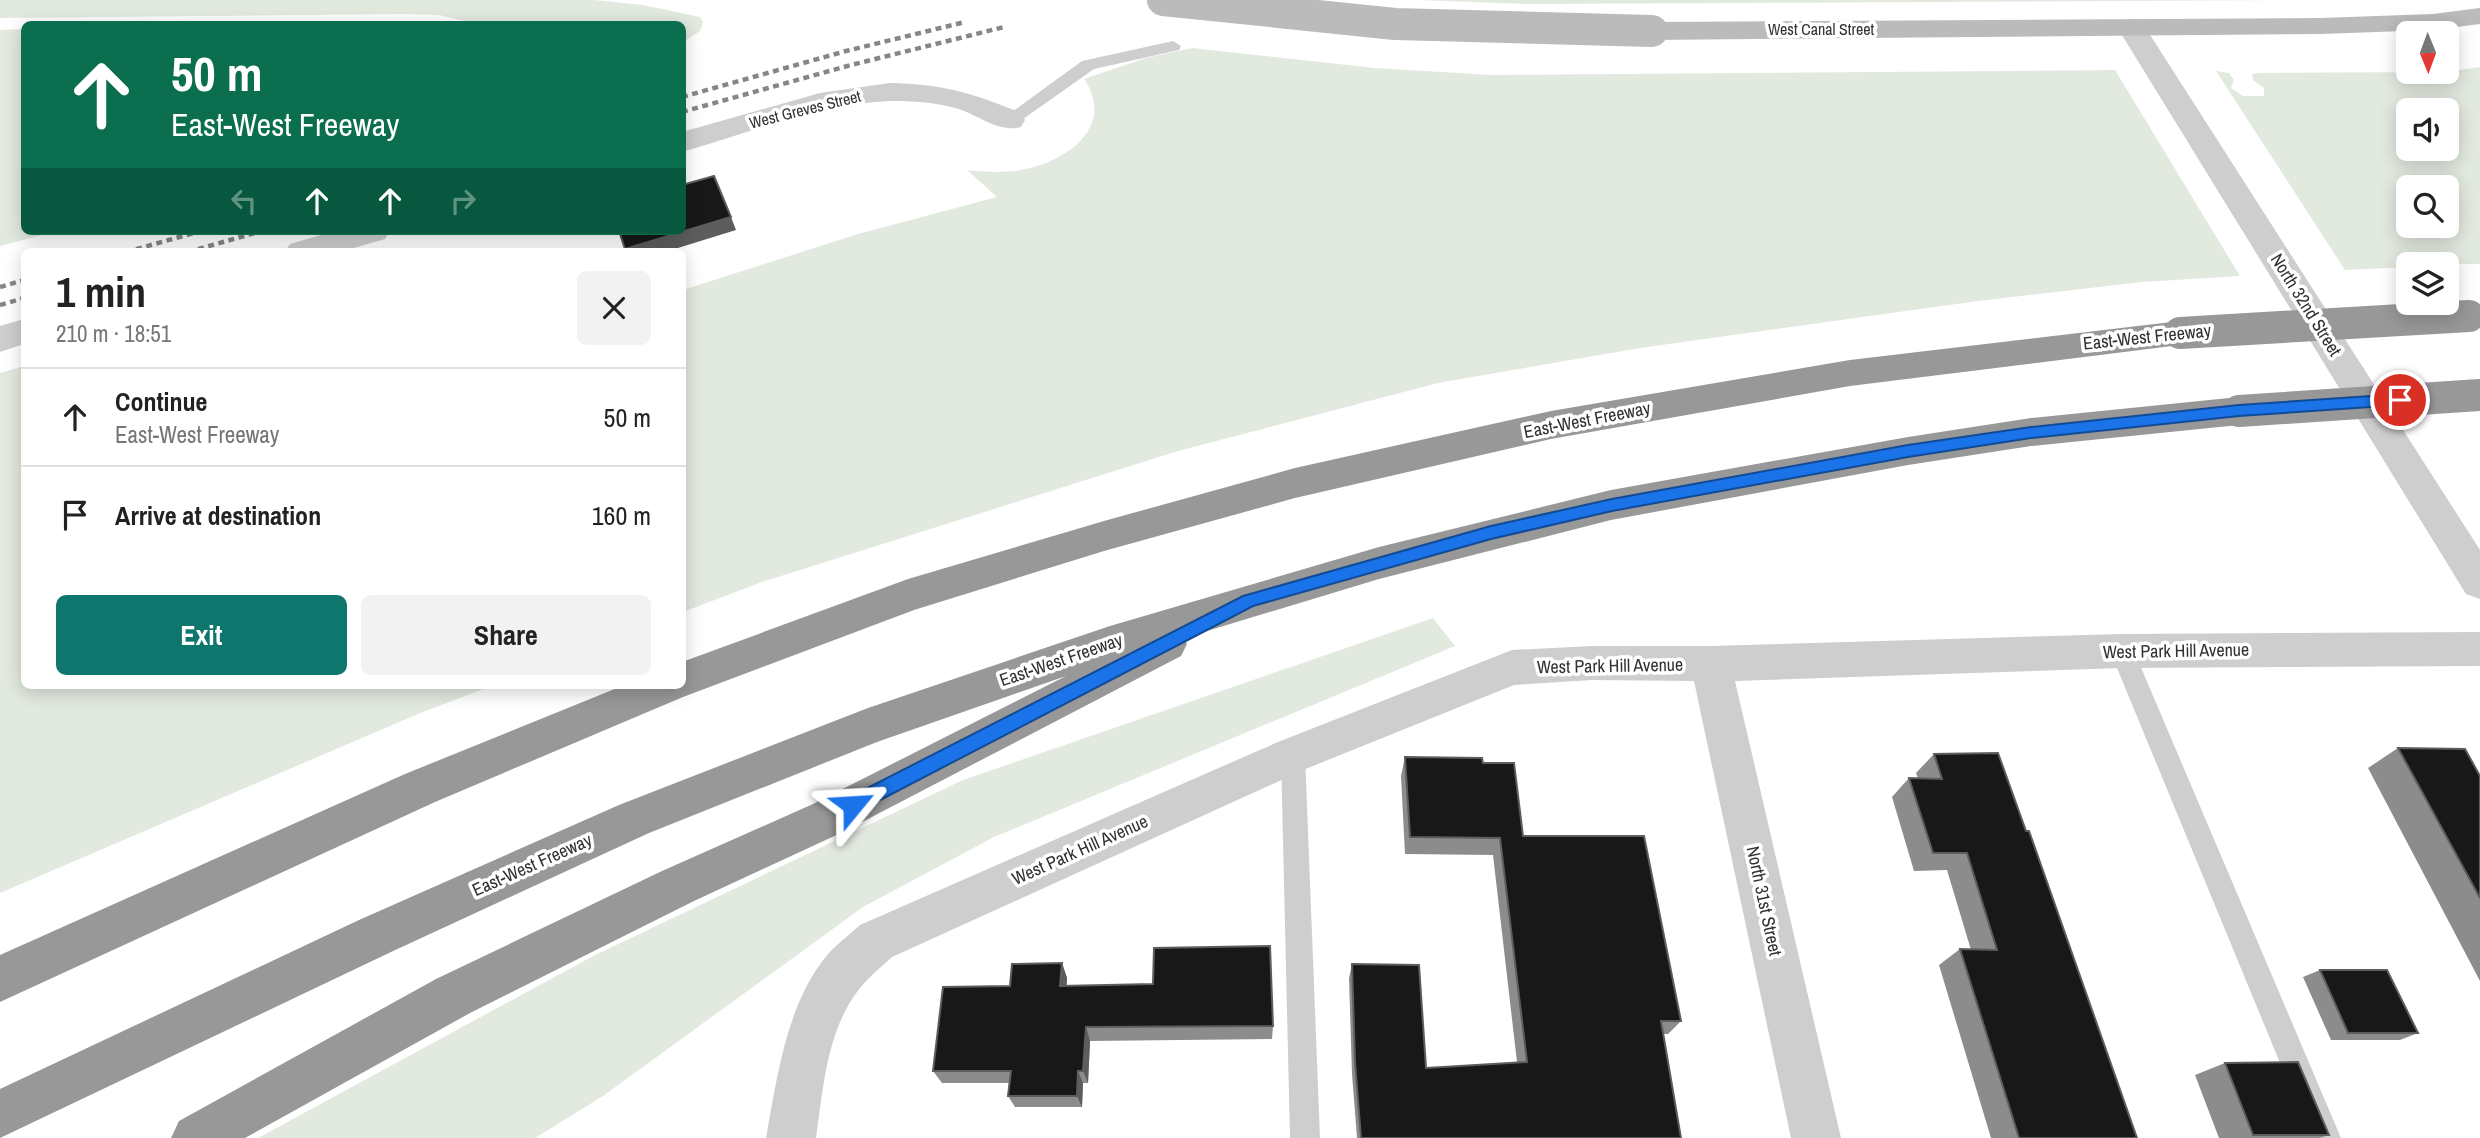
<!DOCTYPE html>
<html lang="en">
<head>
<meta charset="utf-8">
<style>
	:root { --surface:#fff; --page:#f2f2f2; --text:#222; --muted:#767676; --line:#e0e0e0; --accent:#0f766e }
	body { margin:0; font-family:"Archivo Narrow",sans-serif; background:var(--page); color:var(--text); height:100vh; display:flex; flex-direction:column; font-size:26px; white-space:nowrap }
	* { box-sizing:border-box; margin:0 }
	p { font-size:23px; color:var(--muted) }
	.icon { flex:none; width:38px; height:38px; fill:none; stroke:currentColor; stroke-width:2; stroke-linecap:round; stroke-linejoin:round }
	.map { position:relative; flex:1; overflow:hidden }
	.sheet { position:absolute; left:21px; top:248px; width:665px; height:441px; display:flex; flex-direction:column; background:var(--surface); border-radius:10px; box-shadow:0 4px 18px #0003 }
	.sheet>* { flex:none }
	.top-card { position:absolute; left:21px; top:21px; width:665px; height:214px; border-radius:10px; box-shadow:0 4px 18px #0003; background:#0b6e4f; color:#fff; overflow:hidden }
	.needle { width:46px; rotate:179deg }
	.buttons { position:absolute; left:2396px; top:21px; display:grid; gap:14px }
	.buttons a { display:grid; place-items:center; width:63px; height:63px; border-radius:10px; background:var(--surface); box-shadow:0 4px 18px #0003; font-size:35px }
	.pin { position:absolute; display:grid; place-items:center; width:60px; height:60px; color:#fff; margin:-30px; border:4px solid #fff; border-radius:50%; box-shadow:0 2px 7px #0007 }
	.me { position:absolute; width:77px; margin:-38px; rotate:63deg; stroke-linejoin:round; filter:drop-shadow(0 0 5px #0008) }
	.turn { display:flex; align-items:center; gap:24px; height:147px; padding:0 35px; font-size:32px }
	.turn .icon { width:91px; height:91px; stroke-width:2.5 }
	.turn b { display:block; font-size:49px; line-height:60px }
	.lanes { display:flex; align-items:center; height:66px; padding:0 35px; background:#0003; justify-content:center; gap:35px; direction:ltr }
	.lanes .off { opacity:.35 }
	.round { display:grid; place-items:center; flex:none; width:74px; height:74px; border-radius:10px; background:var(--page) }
	.overview { display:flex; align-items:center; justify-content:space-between; height:119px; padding:0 35px }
	h1 { font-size:42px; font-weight:800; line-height:52px }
	.cta { display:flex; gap:14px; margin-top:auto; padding:14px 35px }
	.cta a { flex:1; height:80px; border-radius:10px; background:var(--accent); color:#fff; font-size:28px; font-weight:800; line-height:80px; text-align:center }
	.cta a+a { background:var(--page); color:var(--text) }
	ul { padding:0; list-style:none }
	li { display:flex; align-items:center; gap:21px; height:98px; padding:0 35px; border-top:2px solid var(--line) }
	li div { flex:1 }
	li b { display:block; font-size:26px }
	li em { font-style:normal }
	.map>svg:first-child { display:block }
	.green { fill:#e2e9df; fill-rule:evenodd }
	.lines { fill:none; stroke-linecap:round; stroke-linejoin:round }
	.lane { fill:#cecece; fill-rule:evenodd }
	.street { fill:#cecece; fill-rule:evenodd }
	.secondary { fill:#bbb; fill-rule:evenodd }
	.highway { fill:#989898; fill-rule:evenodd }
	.rail { stroke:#868686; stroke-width:4.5; stroke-dasharray:6 4.5; stroke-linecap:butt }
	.secondary-bridge { stroke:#bbb; stroke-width:32 }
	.highway-bridge { stroke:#989898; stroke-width:32 }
	.wall { fill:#8c8c8c }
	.shaded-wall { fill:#5d5d5d }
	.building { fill:#181818; stroke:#5d5d5d; stroke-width:2 }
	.route { fill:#1a73e8; stroke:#114b97; stroke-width:2 }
	.labels { text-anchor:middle; stroke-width:7; stroke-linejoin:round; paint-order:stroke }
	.far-street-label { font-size:16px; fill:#313131; stroke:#fff }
	.street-label { font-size:18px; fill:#313131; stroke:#fff }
</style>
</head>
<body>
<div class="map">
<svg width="2480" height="1138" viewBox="0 0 2480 1138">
	<rect width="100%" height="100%" fill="#fff"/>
	<path class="green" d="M0,0H594L643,5L700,17L703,22L700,31L683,42L682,24H478L439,15L403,14L0,18Z
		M1418,0H2303L1527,4Z
		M24,29V231H57L0,246V30Z
		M1192,48L1375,68L1491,75L2115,70L2240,276L2142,282L1978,301L1640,348L1438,383L1178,451L762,582L683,612V290L858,234L997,197L967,170C985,172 1003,173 1021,170C1065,163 1117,127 1084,79L1146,58Z
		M2480,67V264H2408V267L2345,270L2216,71L2229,73L2234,80L2231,88L2243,96H2264V88L2253,80L2252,74L2257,73L2446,72ZM2408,110H2446V149H2408ZM2408,187H2446V226H2408Z
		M24,366V686H491L418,714L0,893V373Z
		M1433,618L1455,646L994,837L863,907L603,1096L535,1138H258L593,956L963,780Z"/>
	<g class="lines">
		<path class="lane" d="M1173,41L1181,46L1179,50L1094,69L1016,124L1010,126L1001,120L1082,61Z
			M2122,641L2130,644L2134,651L2341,1138H2311L2110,651L2114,644Z
			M1293,744L1302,747L1305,755L1320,1138H1290L1281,755L1284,747Z"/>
		<path class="street" d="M2131,19L2141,21L2145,27L2480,550V599L2466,594L2117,27L2121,21Z
			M890,83C943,84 972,93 1021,113L1025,120L1021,127C997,133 978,114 955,108C935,102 912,101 891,101C819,103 751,133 682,152V132L820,93Z
			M335,231H390L385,239L340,252H285L290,244Z
			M24,319V344L0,352V326Z
			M2480,632V666L2122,668L1735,681L1841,1138H1791L1694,681L1592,680L1514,685L1308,768L892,957C880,968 867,978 857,992C827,1032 823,1089 816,1138H766C777,1078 786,1008 824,959C834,946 848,936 860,925L1278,742L1512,650L1592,646H1710L2122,634Z"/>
		<path class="secondary" d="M2480,8V24L2433,30L2321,34L1652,40L1642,37L1638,31L1642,25L1652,22L2321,18L2433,14Z"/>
		<path class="highway" d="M2180,321L2192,324L2197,333L2192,342L2180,345L1850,386L1551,439L1295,498L1104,551L914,610L683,697L435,802L0,1002V955L405,774L622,686H682V662L908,579L1104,521L1295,468L1551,411L1850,360Z
			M2239,397L2252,401L2257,411L2252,421L2239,425L2031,446L1908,465L1611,520L1379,579L1184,638L1187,644L1181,656L843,832L694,901L470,1013L245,1138H171L179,1121L436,979L662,871L813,804L1066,676L877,742L649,833L391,952L0,1138V1089L359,920L619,805L868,708L1110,626L1379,547L1611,490L1908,437L2031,418Z"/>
		<path class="rail" d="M682,97L846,51L965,22
			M682,112L851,65L1004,27
			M126,252L201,231
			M188,252L262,231
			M0,287L24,280
			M0,305L24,298"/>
		<path class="secondary-bridge" d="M1163,0L1395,24L1652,31"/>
		<path class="highway-bridge" d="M2180,333L2469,316
			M2239,411L2480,395"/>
	</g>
	<path class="wall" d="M2398,748L2480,776V981L2368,768Z
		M1934,754L2137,1138H1991L1939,965L1960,949L1971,950L1947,870L1914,871L1892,797L1909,778H1918L1916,773Z
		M1405,757L1483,763L1523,836L1681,1021L1668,1034H1663L1681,1138H1357L1352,1074L1349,978L1352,964L1426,1068L1517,1062L1493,855L1405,854L1401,776Z
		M1062,963L1067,978L1066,986L1273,1026L1272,1039L1090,1041L1088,1083H1083L1082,1107H1015L1008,1096L1009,1083H942L933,1071L1010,986Z
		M2320,970L2418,1033L2400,1040H2331L2303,977Z
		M2225,1063L2329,1135L2320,1138H2219L2195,1075Z"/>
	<path class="shaded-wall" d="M731,217L736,230L665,252H626L625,249Z
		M1062,963L1067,978L1066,1000L1060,986Z
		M1086,1027L1090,1041L1088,1083L1083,1071Z
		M1078,1071L1083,1083L1082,1107L1077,1096Z"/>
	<path class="building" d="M714,176L731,217L625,249L619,231H682V185Z
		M2398,748L2465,749L2480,776V898Z
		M1998,753L2026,831H2029L2137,1138H2019L1960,949L1997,950L1967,853H1933L1909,778L1942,779L1934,754Z
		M1405,757L1482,758L1483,763H1514L1523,836H1644L1681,1021H1661L1681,1138H1361L1355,1062L1352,964L1419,965L1426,1068L1527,1062L1500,838L1410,837Z
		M1270,946L1273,1026L1086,1027L1083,1071H1078L1077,1096H1008L1011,1071H933L943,987L1010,986L1012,964L1062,963L1060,986L1153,984L1154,948Z
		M2320,970H2387L2418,1033H2348Z
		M2298,1062L2329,1135H2253L2225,1063Z"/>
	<path class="route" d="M2400,394L2407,400L2400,405L2239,416L2031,438L1908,457L1612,511L1491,539L1253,606L859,811L853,813L846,811L844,805L846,799L1243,596L1491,526L1612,499L1908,445L2031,427L2239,405Z"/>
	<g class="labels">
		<g class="far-street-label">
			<text x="1821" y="35">West Canal Street</text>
			<text transform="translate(805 109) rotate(-14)" y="6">West Greves Street</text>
		</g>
		<g class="street-label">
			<text transform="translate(2306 305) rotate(58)" y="6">North 32nd Street</text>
			<text transform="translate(2147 337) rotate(-6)" y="6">East-West Freeway</text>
			<text transform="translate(1587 420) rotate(-11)" y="6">East-West Freeway</text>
			<text transform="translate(2176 651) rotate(-1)" y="6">West Park Hill Avenue</text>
			<text transform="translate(1061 660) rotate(-19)" y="6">East-West Freeway</text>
			<text transform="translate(1610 666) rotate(-1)" y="6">West Park Hill Avenue</text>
			<text transform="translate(1080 850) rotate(-24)" y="6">West Park Hill Avenue</text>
			<text transform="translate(532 865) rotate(-24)" y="6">East-West Freeway</text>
			<text transform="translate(1764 901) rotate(78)" y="6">North 31st Street</text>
		</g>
	</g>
</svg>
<div class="buttons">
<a><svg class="needle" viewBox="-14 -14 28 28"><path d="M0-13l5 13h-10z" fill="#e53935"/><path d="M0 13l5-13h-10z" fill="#767676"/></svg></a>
<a><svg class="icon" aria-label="sound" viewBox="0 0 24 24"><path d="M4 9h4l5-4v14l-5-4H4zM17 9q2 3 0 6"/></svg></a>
<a><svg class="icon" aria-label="search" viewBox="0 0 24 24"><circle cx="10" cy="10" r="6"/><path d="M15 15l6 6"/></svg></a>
<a><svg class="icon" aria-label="layers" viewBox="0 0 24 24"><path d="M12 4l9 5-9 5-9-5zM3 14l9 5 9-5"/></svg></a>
</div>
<div class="pin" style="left:2400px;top:400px;background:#d93025"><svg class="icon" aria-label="arrive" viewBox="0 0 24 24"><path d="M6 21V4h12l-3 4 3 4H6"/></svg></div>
<svg class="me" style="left:853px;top:805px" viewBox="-20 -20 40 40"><path d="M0-17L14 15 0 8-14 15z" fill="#1a73e8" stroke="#fff" stroke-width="4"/></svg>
<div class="top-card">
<div class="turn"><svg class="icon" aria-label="ahead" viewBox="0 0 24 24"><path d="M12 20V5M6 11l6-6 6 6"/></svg><div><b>50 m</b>East-West Freeway</div></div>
<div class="lanes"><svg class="icon off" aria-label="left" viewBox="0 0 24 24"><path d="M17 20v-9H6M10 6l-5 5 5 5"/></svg><svg class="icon" aria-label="ahead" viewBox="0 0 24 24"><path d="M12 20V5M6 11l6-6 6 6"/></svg><svg class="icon" aria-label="ahead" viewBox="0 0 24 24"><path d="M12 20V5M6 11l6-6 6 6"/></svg><svg class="icon off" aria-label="right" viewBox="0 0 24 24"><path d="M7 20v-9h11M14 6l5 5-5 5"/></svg></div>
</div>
<section class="sheet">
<div class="overview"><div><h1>1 min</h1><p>210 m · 18:51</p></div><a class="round"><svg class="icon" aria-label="close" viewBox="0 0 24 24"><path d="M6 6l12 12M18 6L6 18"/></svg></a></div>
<ul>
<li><svg class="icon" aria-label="ahead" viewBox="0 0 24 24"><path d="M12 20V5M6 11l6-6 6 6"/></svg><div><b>Continue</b><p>East-West Freeway</p></div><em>50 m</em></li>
<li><svg class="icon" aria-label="arrive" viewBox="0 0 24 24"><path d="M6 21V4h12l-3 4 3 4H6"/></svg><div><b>Arrive at destination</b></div><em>160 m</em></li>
</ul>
<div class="cta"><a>Exit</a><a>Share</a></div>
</section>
</div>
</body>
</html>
